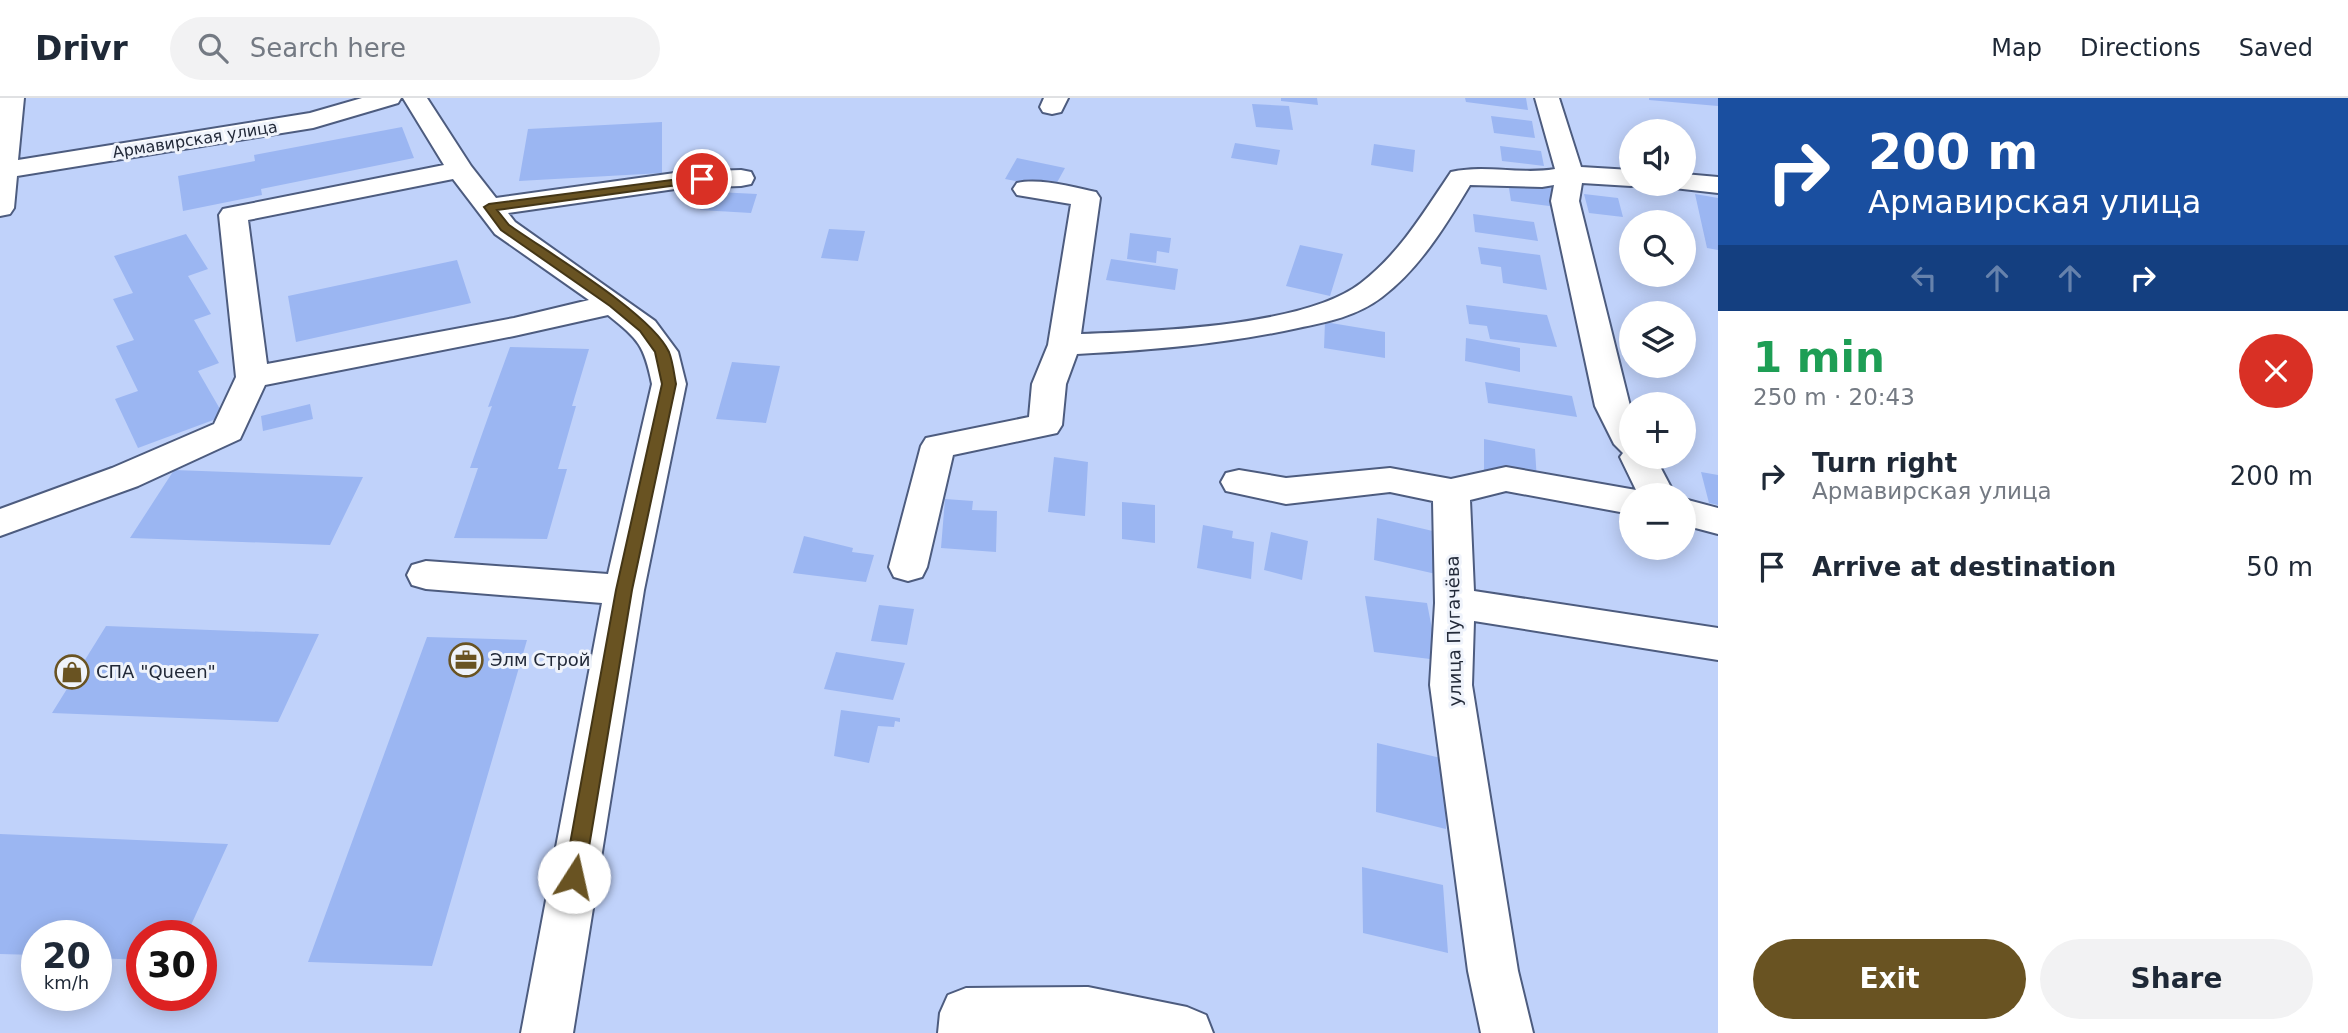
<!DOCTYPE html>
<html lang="en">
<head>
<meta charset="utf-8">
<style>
	:root { --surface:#fff; --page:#f2f2f3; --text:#1f2937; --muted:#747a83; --line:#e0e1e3; --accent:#695322 }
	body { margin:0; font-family:"DejaVu Sans",sans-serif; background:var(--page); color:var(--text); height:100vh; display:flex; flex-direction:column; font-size:26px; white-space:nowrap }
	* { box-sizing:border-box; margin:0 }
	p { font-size:23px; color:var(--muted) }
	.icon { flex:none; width:38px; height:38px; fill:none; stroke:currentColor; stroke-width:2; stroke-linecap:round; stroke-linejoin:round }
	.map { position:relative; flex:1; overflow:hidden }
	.sheet { display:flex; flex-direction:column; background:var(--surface); width:630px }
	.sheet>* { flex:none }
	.banner { background:#1a4fa0; color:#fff; overflow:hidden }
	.fabs { position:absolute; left:1619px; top:21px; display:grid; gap:14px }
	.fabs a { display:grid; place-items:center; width:77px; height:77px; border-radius:50%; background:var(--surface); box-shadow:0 4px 18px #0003; font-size:35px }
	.speed { position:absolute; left:21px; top:822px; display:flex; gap:14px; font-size:35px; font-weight:700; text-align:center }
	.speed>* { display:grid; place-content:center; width:91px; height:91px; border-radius:50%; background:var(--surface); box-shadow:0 4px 18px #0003; line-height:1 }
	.speed small { font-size:18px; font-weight:400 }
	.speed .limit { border:10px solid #d22; background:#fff; color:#111 }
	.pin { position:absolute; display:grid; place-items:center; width:60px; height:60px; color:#fff; margin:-30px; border:4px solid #fff; border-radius:50%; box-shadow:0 2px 7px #0007 }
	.me { position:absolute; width:77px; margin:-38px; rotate:10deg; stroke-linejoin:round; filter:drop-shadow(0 0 5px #0008) }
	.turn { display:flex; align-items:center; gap:24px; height:147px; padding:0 35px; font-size:32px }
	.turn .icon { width:91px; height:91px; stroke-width:2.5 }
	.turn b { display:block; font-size:49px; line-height:60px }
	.lanes { display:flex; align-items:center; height:66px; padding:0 35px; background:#0003; justify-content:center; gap:35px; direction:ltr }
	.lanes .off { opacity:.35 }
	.round { display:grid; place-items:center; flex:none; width:74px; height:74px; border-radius:37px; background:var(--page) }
	.overview { display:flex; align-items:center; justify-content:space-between; height:119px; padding:0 35px }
	h1 { font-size:42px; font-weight:700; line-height:52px; color:#1e9e55 }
	.cta { display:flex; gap:14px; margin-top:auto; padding:14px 35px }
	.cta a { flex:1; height:80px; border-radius:42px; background:var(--accent); color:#fff; font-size:28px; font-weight:700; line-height:80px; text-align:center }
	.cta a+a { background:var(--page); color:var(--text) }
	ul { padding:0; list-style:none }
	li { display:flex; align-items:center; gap:21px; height:91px; padding:0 35px }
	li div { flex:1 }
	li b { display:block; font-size:26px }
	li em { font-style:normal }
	header { display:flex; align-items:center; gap:42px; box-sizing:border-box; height:98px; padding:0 35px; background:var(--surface); border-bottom:2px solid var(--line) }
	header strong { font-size:33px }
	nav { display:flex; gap:38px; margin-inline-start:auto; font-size:24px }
	.search { width:490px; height:63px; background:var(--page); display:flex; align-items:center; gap:18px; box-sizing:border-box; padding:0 24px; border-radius:38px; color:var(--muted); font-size:26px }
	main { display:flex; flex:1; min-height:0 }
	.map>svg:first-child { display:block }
	.building { fill:#9bb6f2 }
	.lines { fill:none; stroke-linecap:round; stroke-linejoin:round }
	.minor-casing { stroke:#4d5c7f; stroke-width:4 }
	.minor { fill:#fff; fill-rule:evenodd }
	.route { fill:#695322; stroke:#443616; stroke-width:2 }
	.labels { text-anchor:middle; stroke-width:6; stroke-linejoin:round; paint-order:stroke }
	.far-street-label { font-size:16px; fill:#222938; stroke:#eff3fb }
	.street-label { font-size:18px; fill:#222938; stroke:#eff3fb }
	.poi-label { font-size:18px; fill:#222938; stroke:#eff3fb; text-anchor:start }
</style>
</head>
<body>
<header>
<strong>Drivr</strong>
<div class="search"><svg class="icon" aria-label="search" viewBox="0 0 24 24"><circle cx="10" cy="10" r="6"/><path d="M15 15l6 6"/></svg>Search here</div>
<nav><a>Map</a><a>Directions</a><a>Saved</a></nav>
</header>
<main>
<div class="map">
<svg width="1718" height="935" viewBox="0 0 1718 935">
	<rect width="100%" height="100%" fill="#c0d2fa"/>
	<path class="building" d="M1281,0H1317L1318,7L1281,3Z
		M1465,0H1526L1528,12L1466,4Z
		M1649,0H1718V8L1649,2Z
		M1252,6L1289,8L1293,32L1256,29Z
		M1491,18L1532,23L1535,40L1494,35Z
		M662,24V75L519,83L528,31Z
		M402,29L414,60L261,91L262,97L183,113L178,78L255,63L254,57Z
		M1235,45L1280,52L1277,67L1231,60Z
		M1374,46L1415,52L1413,74L1371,67Z
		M1500,48L1541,53L1544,68L1502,63Z
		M1017,60L1065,70L1054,90L1005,81Z
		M1508,84L1553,90L1557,109L1511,103Z
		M717,94L757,96L751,115L700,112L705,99L715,100Z
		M1584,96L1618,100L1623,119L1589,115Z
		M1695,96L1718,100V152L1707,150Z
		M1473,116L1534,124L1538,143L1475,134Z
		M829,131L865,133L858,163L821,160Z
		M1130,135L1171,140L1169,155L1157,153L1156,165L1127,161Z
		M186,136L208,171L188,178L211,216L194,222L219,265L198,273L224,318L138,350L115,301L138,293L116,248L134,242L113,201L133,195L114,158Z
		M1300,147L1343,156L1330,198L1286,188Z
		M1478,149L1540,157L1547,192L1503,185L1501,169L1481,166Z
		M1111,161L1178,171L1175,192L1106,182Z
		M457,162L471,205L296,244L288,198Z
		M1466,207L1547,217L1557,249L1490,241L1487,228L1469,226Z
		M1325,224L1385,234V260L1324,250Z
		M1466,240L1520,250V274L1465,263Z
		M510,249L589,251L572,308H576L558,371H567L547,441L454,440L478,370H470L492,308L488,309Z
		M732,264L780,268L766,325L716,321Z
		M1485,284L1572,298L1577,319L1488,305Z
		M310,306L313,321L263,333L261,318Z
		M1484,341L1535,351L1537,383L1484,372Z
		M1054,359L1088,364L1085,418L1048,414Z
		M174,372L363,379L330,447L130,440Z
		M1701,374L1718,377V407L1709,405Z
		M945,401L973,403L972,412L997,413L996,454L941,450Z
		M1122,404L1155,407V445L1122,441Z
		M1377,420L1437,434L1436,476L1374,462Z
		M1203,427L1233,433L1232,440L1254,444L1251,481L1197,470Z
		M1271,434L1308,443L1302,482L1264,472Z
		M804,438L853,450L852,454L874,457L866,484L793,475Z
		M1365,498L1427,505L1438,562L1374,554Z
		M879,507L914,511L907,547L871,543Z
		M106,528L319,536L278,624L52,615Z
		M427,539L527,542L432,868L308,864Z
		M836,554L905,565L893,602L824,591Z
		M841,612L900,620V624L895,623L894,629L878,628L869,665L834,658Z
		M1377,645L1445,661L1446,731L1376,714Z
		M0,736L228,746L186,838H142V862L96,860V838H37V857L0,856Z
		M1362,769L1443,787L1448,855L1363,835Z"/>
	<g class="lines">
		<defs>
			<path id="minor" d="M0,0H24L18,62L310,15L362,0H401L398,5L313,30L17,78L14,110L10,116L0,118Z
				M403,0H427L471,68L496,100L682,74L741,72L751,74L754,80L751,86L741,88L682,90L508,115L515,124L655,223L678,254L686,286L644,492L573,935H521L602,505L426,491L412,487L407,477L412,467L426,463L608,476L652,286C644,247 639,242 608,217L514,238L265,287L240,341L138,388L0,438V411L112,370L214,326L236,279L219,117L223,111L233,109L444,67ZM453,81L495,136L589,202L514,220L267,266L248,122Z
				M1044,0H1068L1061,14L1052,16L1043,14L1040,9Z
				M1535,0H1559L1581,69L1631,72V86H1640L1631,88L1582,85L1579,103L1631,312V359H1655L1675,397H1631V416L1506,393L1470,402L1474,493L1718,530V562L1474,523L1472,587L1518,873L1533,935H1481L1468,873L1430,587L1435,505L1433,403L1390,394L1286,406L1226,393L1221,384L1226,375L1239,372L1286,380L1390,370L1451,381L1506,369L1636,392L1620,359L1623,355L1614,346L1595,308L1551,103L1554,87L1542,89L1470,87C1446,127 1420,170 1382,199C1357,218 1328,224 1298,230C1225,246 1152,252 1077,256L1066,286L1062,327L1057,335L953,357L927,469L922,479L908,483L894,479L889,469L921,348L926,340L1029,319L1032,286L1048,247L1071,106L1017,97L1013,91L1017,85C1040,80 1073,89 1096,94L1100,100L1081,236C1154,233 1304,229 1361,185C1400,155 1424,114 1451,74C1486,66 1520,77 1555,71Z
				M1684,76L1718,79V95L1674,90L1672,86H1684Z
				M1684,401L1718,410V436L1684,427Z
				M1088,889L1187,909L1206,917L1213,935H938L940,915L948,897L966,890Z"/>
		</defs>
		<use href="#minor" class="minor-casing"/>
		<use href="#minor" class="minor"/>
	</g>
	<path class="route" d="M702,78L707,81L706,83L497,112L509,127C547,154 651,215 669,254C673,264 674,276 676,286L632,492L584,779L581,785L574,788L567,785L564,779L616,492L662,286L655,254L640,233L610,208L501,132L484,109L489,106Z"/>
	<defs>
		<symbol id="office-ring" viewBox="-11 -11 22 22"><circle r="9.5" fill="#eff3fb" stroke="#695322" stroke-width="1.5"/><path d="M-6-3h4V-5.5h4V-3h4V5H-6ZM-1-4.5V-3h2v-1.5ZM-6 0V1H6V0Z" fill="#695322"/></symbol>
		<symbol id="shop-ring" viewBox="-11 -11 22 22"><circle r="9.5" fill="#eff3fb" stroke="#695322" stroke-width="1.5"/><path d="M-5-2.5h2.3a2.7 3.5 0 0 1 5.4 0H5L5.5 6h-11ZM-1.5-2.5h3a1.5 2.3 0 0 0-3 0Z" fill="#695322"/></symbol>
	</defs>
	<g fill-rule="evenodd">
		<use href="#office-ring" x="447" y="543" width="38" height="38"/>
		<use href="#shop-ring" x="53" y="555" width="38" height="38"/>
	</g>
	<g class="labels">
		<g class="far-street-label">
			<text transform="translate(195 41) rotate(-9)" y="6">Армавирская улица</text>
		</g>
		<g class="street-label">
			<text transform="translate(1454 533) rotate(-91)" y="6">улица Пугачёва</text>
		</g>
		<g class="poi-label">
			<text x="490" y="568">Элм Строй</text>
			<text x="96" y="580">СПА "Queen"</text>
		</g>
	</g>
</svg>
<div class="fabs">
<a><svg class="icon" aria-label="sound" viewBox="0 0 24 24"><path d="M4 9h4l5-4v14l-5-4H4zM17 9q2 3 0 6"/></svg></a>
<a><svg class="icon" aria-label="search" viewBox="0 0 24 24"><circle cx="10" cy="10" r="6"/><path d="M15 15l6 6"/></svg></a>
<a><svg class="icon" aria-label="layers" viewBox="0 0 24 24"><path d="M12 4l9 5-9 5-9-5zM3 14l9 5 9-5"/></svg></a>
<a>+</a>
<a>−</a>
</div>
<div class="speed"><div>20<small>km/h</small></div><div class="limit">30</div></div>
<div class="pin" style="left:702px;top:81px;background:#d93025"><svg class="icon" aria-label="arrive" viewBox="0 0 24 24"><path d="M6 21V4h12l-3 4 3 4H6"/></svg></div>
<svg class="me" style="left:574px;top:779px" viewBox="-20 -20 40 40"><circle r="19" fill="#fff"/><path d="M0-13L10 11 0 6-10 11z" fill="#695322"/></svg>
</div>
<section class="sheet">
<div class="banner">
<div class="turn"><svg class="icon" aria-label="right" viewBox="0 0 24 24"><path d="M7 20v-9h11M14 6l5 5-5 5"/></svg><div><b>200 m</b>Армавирская улица</div></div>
<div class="lanes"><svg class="icon off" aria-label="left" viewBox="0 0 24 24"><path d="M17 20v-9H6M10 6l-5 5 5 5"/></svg><svg class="icon off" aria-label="ahead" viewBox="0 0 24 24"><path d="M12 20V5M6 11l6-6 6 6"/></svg><svg class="icon off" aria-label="ahead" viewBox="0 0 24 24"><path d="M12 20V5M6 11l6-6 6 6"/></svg><svg class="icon" aria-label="right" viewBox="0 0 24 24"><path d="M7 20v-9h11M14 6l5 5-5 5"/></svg></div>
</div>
<div class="overview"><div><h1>1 min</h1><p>250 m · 20:43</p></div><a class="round" style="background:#d93025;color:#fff"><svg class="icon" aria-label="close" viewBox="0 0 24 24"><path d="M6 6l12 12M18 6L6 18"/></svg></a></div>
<ul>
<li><svg class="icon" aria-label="right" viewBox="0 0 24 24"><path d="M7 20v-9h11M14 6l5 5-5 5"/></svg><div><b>Turn right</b><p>Армавирская улица</p></div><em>200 m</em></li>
<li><svg class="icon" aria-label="arrive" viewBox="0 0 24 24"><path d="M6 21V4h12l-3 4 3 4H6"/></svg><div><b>Arrive at destination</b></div><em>50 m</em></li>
</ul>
<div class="cta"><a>Exit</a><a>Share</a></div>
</section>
</main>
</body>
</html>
